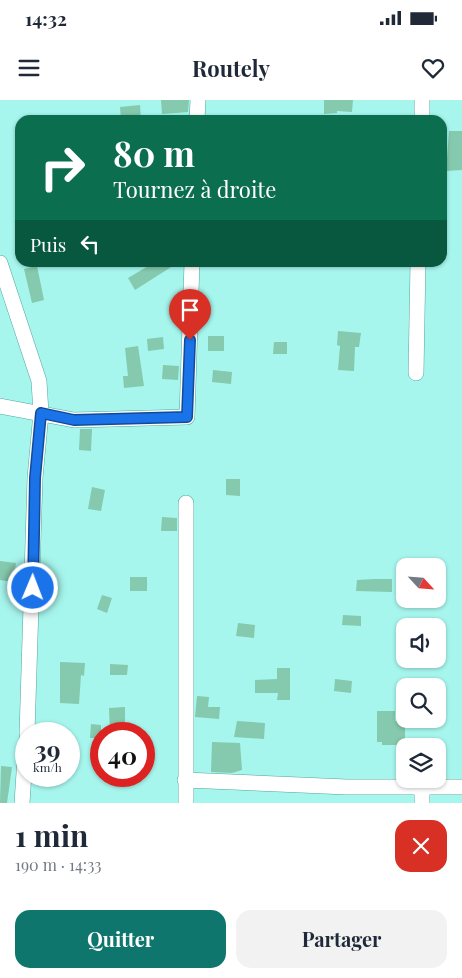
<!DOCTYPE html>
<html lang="fr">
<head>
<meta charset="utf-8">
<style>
	:root { --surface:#fff; --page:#f2f2f3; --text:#1f2937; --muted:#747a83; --accent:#0f766e }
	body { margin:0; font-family:"Playfair Display",serif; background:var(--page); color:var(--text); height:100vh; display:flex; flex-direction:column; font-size:19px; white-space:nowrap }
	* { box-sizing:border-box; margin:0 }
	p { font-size:16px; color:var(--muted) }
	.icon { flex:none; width:28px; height:28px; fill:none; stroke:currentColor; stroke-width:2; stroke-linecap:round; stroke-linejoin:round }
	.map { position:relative; height:703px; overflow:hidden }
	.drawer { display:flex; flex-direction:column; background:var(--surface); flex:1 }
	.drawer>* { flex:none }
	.hud { position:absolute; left:15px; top:15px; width:432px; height:152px; border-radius:15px; box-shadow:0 1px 4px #0004; background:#0b6e4f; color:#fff; overflow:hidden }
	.needle { width:32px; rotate:116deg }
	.buttons { position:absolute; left:396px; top:458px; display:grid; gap:10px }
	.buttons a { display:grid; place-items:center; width:50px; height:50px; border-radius:10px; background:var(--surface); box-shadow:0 1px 4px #0004; font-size:25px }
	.speed { position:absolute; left:15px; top:622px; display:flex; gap:10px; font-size:25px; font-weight:700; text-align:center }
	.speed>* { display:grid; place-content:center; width:65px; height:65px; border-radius:50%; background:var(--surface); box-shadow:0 1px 4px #0004; line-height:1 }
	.speed small { font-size:12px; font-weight:400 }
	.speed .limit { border:8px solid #d22; background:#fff; color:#111 }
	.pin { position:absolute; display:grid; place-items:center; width:42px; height:42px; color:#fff; margin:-51px -21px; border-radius:50% 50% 50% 0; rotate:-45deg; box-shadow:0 0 5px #0007 }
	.pin .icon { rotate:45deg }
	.me { position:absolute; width:55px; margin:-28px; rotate:1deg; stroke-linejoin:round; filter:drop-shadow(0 0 4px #0008) }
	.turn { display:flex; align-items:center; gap:18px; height:105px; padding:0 15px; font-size:22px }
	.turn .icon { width:65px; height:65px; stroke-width:2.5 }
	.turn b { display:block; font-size:35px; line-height:42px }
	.then { display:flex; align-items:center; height:48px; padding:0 15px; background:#0003; gap:10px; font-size:19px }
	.round { display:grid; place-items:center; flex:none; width:52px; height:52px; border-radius:15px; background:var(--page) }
	.overview { display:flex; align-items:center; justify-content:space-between; height:85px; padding:0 15px }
	h1 { font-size:30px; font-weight:700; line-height:38px }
	.action { display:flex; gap:10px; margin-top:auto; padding:10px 15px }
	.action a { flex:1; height:58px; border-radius:15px; background:var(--accent); color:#fff; font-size:20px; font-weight:700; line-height:58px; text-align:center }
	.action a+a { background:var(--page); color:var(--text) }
	.status { display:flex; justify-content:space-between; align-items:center; height:35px; padding:0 25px; background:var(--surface); direction:ltr }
	.status svg { height:14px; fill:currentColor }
	header { display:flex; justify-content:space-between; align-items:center; height:65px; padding:0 15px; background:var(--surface); font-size:22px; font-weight:700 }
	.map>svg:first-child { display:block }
	.building { fill:#85c9ae }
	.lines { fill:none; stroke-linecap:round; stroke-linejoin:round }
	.minor-casing { stroke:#55a59d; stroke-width:16 }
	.minor { stroke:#fff; stroke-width:15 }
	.route-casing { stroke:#114b97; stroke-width:12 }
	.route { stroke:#1a73e8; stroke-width:9 }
</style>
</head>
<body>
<div class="status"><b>14:32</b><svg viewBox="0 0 49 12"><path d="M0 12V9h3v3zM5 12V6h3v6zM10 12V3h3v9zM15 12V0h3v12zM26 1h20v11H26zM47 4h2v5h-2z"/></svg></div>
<header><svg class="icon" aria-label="menu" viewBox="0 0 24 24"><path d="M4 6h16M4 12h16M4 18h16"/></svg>Routely<svg class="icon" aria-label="heart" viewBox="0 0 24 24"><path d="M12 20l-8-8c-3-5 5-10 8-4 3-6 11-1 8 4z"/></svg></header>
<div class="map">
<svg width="462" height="703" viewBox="0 0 462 703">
	<rect width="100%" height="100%" fill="#a6f6ed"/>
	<path class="building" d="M161,0H189L188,12L162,14Z
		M324,0H353L352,12L337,11V13L324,14Z
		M140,5L141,20H121L120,7Z
		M449,31H462V70L446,71Z
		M155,162H179L135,190L128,178Z
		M37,166L44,200L32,203L24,169Z
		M338,231L361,233L359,247H355L354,271L338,270L340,246L337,245Z
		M208,236H224V251H208Z
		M163,237L164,249L148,251L147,239Z
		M274,242H287V254H273Z
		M138,246L144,286L124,288L123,276H128L125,248Z
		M163,265L179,266L178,280L162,279Z
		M213,270L232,272L231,284L212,282Z
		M80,329H92L91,351L79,350Z
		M226,379H240V396L226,395Z
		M92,387L105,390L101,411L88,409Z
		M162,417L177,418V431H161Z
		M0,461L16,463L13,482L0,480Z
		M130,477H147V491H130Z
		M374,479H392V492L356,491L357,480Z
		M102,495L112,498L107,513L97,509Z
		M343,515L361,516V526L342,525Z
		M238,523L255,525L254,538L236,536Z
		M60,562L85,563L84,576L81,575L79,604L60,603Z
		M110,564L128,565L127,575H110Z
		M277,568H290V600H277L278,593H255V580L277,579Z
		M335,579L352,581L351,593L334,591Z
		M197,596L209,597L208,607H220L219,619L195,617Z
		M125,607V634H110L109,608Z
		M377,611H395V621H405V645H382V642H377Z
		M237,621L265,623L264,639L234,637Z
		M91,624L101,625V638H90Z
		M212,642L240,643L242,670L232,673L211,672Z
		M1,666L12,667L7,703H0Z"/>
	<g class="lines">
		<defs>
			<path id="minor" d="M197,20L198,0
				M422,20V0
				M0,163L39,281L41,313L35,378L27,634
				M416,273L418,162
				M0,306L74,320L187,317L192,162
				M185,680L347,687H462
				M22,703L26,643
				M186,703V403
				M422,703V686"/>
		</defs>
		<use href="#minor" class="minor-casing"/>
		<use href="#minor" class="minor"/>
	</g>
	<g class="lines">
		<defs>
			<path id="route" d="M33,488L35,378L41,313L74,320L187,317L190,240"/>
		</defs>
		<use href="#route" class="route-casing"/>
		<use href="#route" class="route"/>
	</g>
</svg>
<div class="buttons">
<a><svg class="needle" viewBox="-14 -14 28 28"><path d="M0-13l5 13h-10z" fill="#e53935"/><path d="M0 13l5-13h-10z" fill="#747a83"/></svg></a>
<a><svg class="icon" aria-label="sound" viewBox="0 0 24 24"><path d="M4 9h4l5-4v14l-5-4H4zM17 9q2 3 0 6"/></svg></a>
<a><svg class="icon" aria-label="search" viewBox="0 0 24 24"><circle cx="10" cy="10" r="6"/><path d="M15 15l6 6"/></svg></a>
<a><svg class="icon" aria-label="layers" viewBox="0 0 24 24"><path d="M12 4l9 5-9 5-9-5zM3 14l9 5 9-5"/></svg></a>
</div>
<div class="speed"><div>39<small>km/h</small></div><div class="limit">40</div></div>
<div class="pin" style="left:190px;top:240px;background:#d93025"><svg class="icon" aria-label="arrive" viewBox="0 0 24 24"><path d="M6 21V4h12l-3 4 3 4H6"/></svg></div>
<svg class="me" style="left:33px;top:488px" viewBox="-20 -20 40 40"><circle r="17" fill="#1a73e8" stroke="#fff" stroke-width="3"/><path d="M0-11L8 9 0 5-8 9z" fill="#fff"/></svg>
<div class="hud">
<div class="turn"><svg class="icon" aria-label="right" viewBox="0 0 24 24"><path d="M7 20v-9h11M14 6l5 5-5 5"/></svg><div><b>80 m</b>Tournez à droite</div></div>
<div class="then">Puis<svg class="icon" aria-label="left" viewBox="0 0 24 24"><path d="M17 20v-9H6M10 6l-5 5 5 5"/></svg></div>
</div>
</div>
<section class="drawer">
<div class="overview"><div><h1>1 min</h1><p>190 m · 14:33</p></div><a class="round" style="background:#d93025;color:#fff"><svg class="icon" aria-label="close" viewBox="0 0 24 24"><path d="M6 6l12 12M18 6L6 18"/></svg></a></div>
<div class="action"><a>Quitter</a><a>Partager</a></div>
</section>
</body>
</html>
